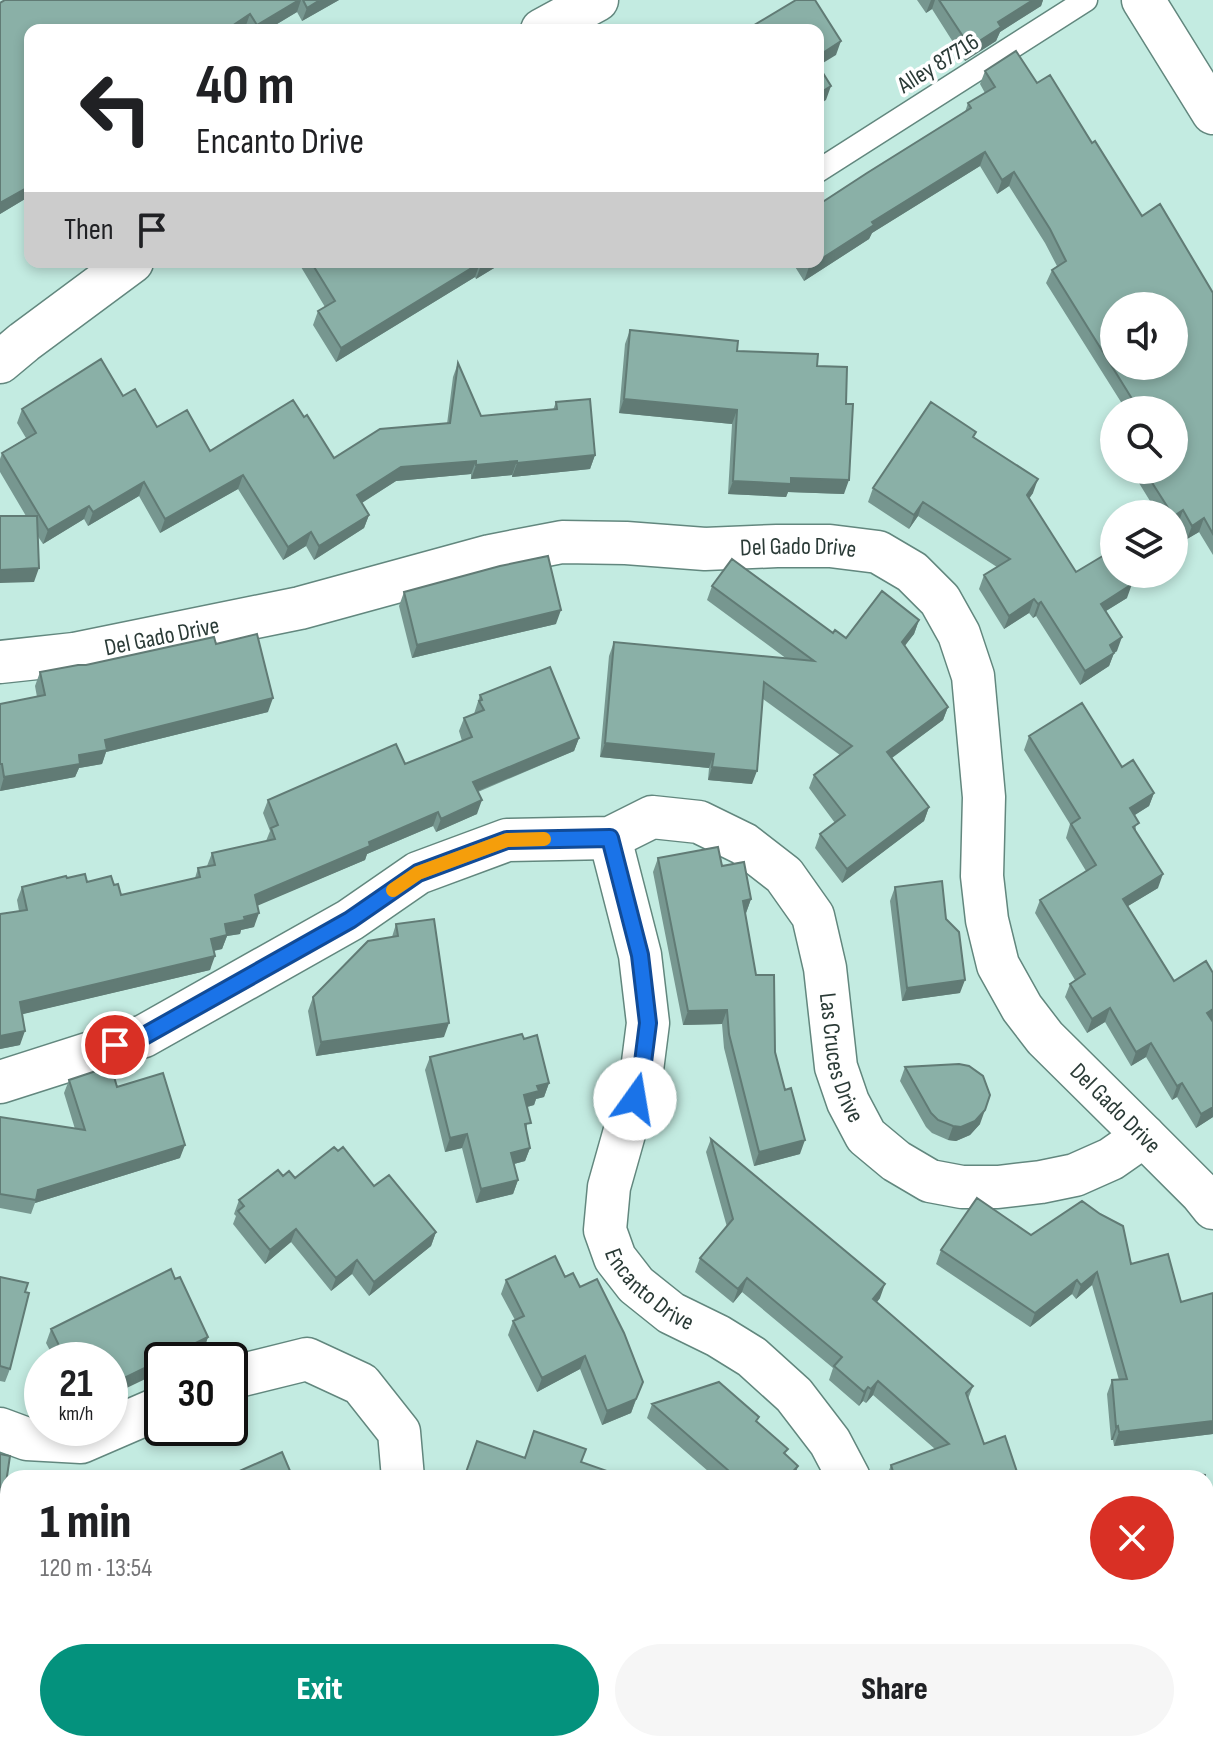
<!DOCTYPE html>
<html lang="en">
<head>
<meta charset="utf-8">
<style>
	:root { --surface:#fff; --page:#f6f6f6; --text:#202124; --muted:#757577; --accent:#04927d }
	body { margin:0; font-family:"Sofia Sans Condensed",sans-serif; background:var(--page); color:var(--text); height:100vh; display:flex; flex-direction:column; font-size:30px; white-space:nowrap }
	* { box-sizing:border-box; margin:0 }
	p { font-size:26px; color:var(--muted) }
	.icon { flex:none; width:44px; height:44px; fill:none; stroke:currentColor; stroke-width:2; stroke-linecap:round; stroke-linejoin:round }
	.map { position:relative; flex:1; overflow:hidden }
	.details { position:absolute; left:0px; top:1470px; width:1214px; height:282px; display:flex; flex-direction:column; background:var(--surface); border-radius:24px 24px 0 0; box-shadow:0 4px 12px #0003 }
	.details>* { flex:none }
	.guide { position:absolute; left:24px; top:24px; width:800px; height:244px; border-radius:16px; box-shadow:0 4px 12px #0003; background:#fff; color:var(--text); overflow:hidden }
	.controls { position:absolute; left:1100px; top:292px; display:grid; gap:16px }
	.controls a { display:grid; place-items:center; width:88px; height:88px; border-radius:50%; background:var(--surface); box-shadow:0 4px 12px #0003; font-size:40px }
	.speed { position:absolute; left:24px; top:1342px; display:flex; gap:16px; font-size:40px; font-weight:700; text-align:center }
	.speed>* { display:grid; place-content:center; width:104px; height:104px; border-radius:50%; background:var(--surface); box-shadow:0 4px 12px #0003; line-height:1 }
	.speed small { font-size:20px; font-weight:400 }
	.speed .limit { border:4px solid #111; border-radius:12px; background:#fff; color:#111 }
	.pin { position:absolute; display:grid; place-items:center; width:68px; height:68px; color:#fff; margin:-34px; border:4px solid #fff; border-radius:50%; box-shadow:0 2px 8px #0007 }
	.me { position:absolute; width:88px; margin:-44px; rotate:13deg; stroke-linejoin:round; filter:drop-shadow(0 0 6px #0008) }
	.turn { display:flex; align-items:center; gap:28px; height:168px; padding:0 40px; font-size:36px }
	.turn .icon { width:104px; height:104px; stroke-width:2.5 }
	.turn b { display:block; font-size:56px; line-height:68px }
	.then { display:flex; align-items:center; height:76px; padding:0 40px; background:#0003; gap:16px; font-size:30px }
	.round { display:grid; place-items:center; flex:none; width:84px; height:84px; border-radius:42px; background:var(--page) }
	.head { display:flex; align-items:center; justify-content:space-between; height:136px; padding:0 40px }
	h1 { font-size:48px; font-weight:800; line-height:60px }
	.button { display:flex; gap:16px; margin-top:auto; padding:16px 40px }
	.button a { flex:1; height:92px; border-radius:48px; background:var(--accent); color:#fff; font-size:32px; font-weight:800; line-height:92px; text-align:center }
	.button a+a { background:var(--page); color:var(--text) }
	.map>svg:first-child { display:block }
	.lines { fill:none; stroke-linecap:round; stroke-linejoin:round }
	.lane-casing { stroke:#62877e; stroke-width:25 }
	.street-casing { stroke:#62877e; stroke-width:45 }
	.lane { stroke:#fff; stroke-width:22 }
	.street { stroke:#fff; stroke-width:42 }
	.wall { fill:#779790 }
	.shaded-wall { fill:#617b75 }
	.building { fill:#8ab0a7; stroke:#617b75; stroke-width:2; fill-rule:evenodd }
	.route-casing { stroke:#114b97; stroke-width:20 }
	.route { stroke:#1a73e8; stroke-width:14 }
	.slow { stroke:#f59e0b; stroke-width:14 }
	.labels { text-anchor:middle; stroke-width:7; stroke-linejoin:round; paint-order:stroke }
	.street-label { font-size:24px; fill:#2b3b37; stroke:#fff }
</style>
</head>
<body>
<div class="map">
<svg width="1213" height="1751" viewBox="0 0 1213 1751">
	<rect width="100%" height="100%" fill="#c3ebe1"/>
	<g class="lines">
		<defs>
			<path id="lane" d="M818,171L1086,0"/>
			<g id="street">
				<path d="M1143,0L1213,113"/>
				<path d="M542,30L597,0"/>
				<path d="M0,362L24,342L132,262"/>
				<path id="s1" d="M0,662L74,654L300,608L490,556L562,542L626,543L705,549L777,546H830L878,552L912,572L940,600L959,634L973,676L984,797L982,876L987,920L998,965L1022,1008L1045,1038L1144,1136L1201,1193L1213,1208"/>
				<path id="s2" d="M610,838L640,955L648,1023L642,1070L609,1187L605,1230L615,1258L636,1285L671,1313L718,1336L752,1357L794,1395L830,1442L849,1478"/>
				<path id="s3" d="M0,1082L144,1036L350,920L418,873L507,840L610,838L652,817L699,822L744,844L784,875L813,916L825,968L836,1067L848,1102L866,1136L896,1161L930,1181L962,1187H998L1041,1182L1075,1175L1111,1159L1144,1136"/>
				<path d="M230,1378L307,1359L361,1384L399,1432L403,1478"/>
				<path d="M0,1429L27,1439L81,1442L162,1407"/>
				<path d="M597,1744L598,1751"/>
				<path d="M925,1744V1751"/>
			</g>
		</defs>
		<use href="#lane" class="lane-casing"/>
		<use href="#street" class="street-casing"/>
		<use href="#lane" class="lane"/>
		<use href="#street" class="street"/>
	</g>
	<path class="wall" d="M5,0H339L302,21L297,12L267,30H247L245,28L30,30V196L0,214V3Z
		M917,0H1043L1041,6L1000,32L996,41L965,61L932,9L926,13Z
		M985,71L1037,83L1092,143L1142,216L1213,293V555L1199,532L1187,539L1178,524L1174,514H1158L1131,470H1174V410H1126L1046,283L1052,270L1057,266L1045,243L1009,186L997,194L980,166L872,233L869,239L804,281L792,262H818L965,112L968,103L985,93L980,84Z
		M298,262H504L476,279L475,277L336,362L313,325L318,311L325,307Z
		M630,330L737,351L846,404L844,494L788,492L786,497L728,494L732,424L619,413L625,344Z
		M458,363L481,416L553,410L556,402L595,455L590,469L512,477V475L471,479V474L396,481L362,503L369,515L364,528L314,560L306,546L283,560L238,489L160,533L139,496L88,526L84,519L43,544L37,535L34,582L26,516L0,472V459L2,453L26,438L17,423L22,409L123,396L157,427L210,451L304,417L334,458L447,424L453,377Z
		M974,437L1033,493L1029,498L1076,572L1127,598L1106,611L1117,651L1114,653L1109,666L1080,685L1036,616L1033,618L1029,613L1004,629L979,589L984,575L997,567L918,516L909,529L868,502L873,488Z
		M712,586L846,638L919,620L914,634L904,646L948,707L943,720L892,758L929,807L924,821L842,883L815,848L820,834L835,823L809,788L814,775L840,755L763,699L752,784L708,780L709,768L600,757L609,656L614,642L787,659L707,600Z
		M404,592L556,624L412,658L399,606Z
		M216,644L268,712L106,752L102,764L79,768L75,777L0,791V704L37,697L35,686L40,672Z
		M480,695L579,738L574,751L478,792L477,814L436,832L433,826L367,854L365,860L257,905L254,927L241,930L240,934L227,936L222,949L214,951L210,970L22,1014L20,1045L0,1049V914L19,911L17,900L22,887L67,878L114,885L121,895L195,878L198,868L207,866L212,853L266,841L270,831L263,813L268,800L405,764L462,741L459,731L464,718L474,714Z
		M1029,736L1122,767L1154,793L1149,806L1135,815L1136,832L1158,888L1128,906L1174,981L1212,1021L1213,1117L1196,1128L1177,1097L1172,1100L1146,1057L1131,1066L1105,1022L1087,1033L1065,997L1070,984L1075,980L1035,913L1040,900L1086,871L1066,838L1070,824L1024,750Z
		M658,858L722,866L751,899L746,913H745L756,975L800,1154L754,1166L724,1048L722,1024L683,1025L653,872Z
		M895,887L946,919L960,993L902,1001L890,901Z
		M396,924L444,1037L316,1056L308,1011L313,997L392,937Z
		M524,1039L549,1083L544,1097L536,1099L534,1105L527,1107V1133L530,1148L525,1161L514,1164L518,1180L513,1194L476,1203L462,1148L445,1152L425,1070L430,1057Z
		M905,1067L980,1124L970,1135L956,1141L948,1140L932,1133L926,1127L900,1081Z
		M69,1080L117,1087L180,1158L35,1203L31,1214L0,1208V1117L75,1129L64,1093Z
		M711,1139L880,1298L877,1302L973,1386L968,1399L984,1444L1019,1478H886L891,1465L935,1449L873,1395L866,1403L863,1401L859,1406L829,1380L833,1368L742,1292L733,1303L695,1272L700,1258L727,1227L706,1152Z
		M283,1176L374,1186L436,1232L431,1246L369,1296L352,1274L331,1291L291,1242L265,1264L233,1224L236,1216L234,1214L239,1200Z
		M1031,1235L1131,1264L1181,1302L1213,1293V1434L1114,1446L1113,1440H1111L1107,1394L1112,1380H1119L1092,1285L1076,1299L1072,1294L1030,1327L936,1264L941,1250Z
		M0,1277L10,1369L5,1382L0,1381Z
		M565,1277L580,1287L643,1382L631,1413L602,1425L580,1369L537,1392L508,1335L513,1321L515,1320L501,1294L506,1280Z
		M175,1279L208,1337L203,1351L184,1360H55L46,1343L51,1329Z
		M652,1404L757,1422L786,1455L794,1478H716L647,1418Z
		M629,1744H898L895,1751H628Z
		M973,1744H1050V1751H973Z"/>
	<path class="shaded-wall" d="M299,0H301L297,12L267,30H255L257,25Z
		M320,0H339L302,21L307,8Z
		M931,0H935L932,9L926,13Z
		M1033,0H1043L1041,6L1000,32L996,41L965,61L970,47L998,22Z
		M250,14L245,28L243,30H226Z
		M841,41L836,55L818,66V56Z
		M831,86L826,100L818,105V94Z
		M985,152L980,166L872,233L869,239L804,281L809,267L818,262L872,222Z
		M1014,172L1009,186L997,194L1002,180Z
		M30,186V196L0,214V203Z
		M486,262H504L476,279L481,265Z
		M480,263L475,277L336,362L341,348Z
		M624,399L737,410L732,424L619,413Z
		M595,455L590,469L512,477L517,463Z
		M476,461L471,474L396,481L352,509L357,495L401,467Z
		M517,461L512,475L471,479L476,465Z
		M243,475L238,489L160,533L165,519Z
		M791,478L849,480L844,494L788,492L786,497L728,494L733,481Z
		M1038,479L1033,493L1022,509L1027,495Z
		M144,482L139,496L88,526L93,512Z
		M923,502L918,516L909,529L914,515Z
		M89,506L84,519L43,544L48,530Z
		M1183,510L1178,524L1174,527V516Z
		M369,515L364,528L314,560L319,546Z
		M1204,518L1199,532L1187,539L1192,526Z
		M311,532L306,546L283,560L288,547Z
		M39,568L34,582L0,583V570Z
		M1132,584L1127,598L1096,617L1101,604Z
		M1034,599L1029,613L1004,629L1009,616Z
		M1041,602L1036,616L1033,618L1038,604Z
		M561,610L556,624L412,658L417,645Z
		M919,620L914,634L897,656L902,642Z
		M1122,637L1117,651L1113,654L1114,653L1109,666L1080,685L1085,671L1110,645Z
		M273,698L268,712L106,752L102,764L79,768L75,777L0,791L4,777L79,755L105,740Z
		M948,707L943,720L882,765L887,752Z
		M579,738L574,751L468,795L473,782Z
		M605,743L714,754L709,768L600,757Z
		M712,767L757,771L752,784L708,780Z
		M1154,793L1149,806L1125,821L1130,808Z
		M482,800L477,814L436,832L441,819Z
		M929,807L924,821L842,883L847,869Z
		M438,812L433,826L367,854L365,860L250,909L255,895L369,842Z
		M1163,874L1158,888L1118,912L1123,899Z
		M751,899L746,913L738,915L743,901Z
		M259,913L254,927L241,930L240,934L227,936L222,949L206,952L211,939L225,924Z
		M215,956L210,970L15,1016L20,1002Z
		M965,980L960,993L902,1001L907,988Z
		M1110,1008L1105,1022L1087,1033L1092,1019Z
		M1213,1009V1020L1202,1027L1207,1013Z
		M727,1010L722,1024L683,1025L688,1011Z
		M449,1023L444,1037L316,1056L321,1042Z
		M25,1031L20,1045L0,1049V1036Z
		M1151,1043L1146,1057L1131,1066L1136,1052Z
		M549,1083L544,1097L536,1099L534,1105L519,1109L524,1095L537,1086Z
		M1182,1083L1177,1097L1172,1100L1177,1086Z
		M1213,1107V1117L1196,1128L1201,1114Z
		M985,1110L980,1124L970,1135L956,1141L948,1140L953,1126Z
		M467,1134L462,1148L445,1152L450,1138Z
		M805,1140L800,1154L754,1166L759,1152Z
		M185,1145L180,1158L35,1203L38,1190Z
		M530,1148L525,1161L506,1166L511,1153Z
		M518,1180L513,1194L476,1203L481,1189Z
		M296,1229L291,1242L265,1264L270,1250Z
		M436,1232L431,1246L369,1296L374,1282Z
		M357,1260L352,1274L331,1291L336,1278Z
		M1097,1272L1092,1285L1076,1299L1081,1285Z
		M747,1278L742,1292L733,1303L738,1289Z
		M1077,1280L1072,1294L1030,1327L1035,1313Z
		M885,1284L880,1298L868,1313L873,1299Z
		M208,1337L203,1351L184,1360H162V1371L110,1396V1385Z
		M585,1356L580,1369L537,1392L542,1378Z
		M878,1381L873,1395L866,1403L871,1389Z
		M868,1387L863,1401L859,1406L864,1392Z
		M636,1399L631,1413L602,1425L607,1411Z
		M1213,1421V1434L1114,1446L1119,1432Z
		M1118,1426L1113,1440H1111L1116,1427Z
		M798,1466L794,1478H787Z
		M0,1553L8,1554V1569L0,1568Z
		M843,1744H898L895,1751H840Z"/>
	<path class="building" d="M5,0H299L257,25L250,14L226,30H30V186L0,203V3Z
		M303,0H320L307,8Z
		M796,0H815L841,41L818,56V30H746Z
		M939,0H1033L998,22L1001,27L970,47Z
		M1016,51L1037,83L1050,75L1092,143L1095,141L1142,216L1160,204L1213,293V534L1204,518L1192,526L1183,510L1174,516V514H1172L1144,470H1174V410H1139L1052,270L1066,261L1050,229L1014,172L1002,180L985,152L872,222L874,225L818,261V205L867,173L971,108L968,103L995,87L985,71ZM1114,306H1174V366H1114Z
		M818,65L831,86L818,94Z
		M311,262H486L481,265L480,263L341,348L318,311L335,301Z
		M806,262H817L809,267Z
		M630,330L738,341L737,351L818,354L817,366L847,367L846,404H853L849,480L791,478V484L733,481L737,410L624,399Z
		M101,359L123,396L135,389L157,427L187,410L210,451L293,400L304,417L307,415L334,458L380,429L450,423L458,363L481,416L557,409L556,402L590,399L595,455L517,463V461L476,465V461L401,467L357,495L369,515L319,546L311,532L288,547L243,475L165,519L144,482L93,512L89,506L48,530L2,453L36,433L22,409Z
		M931,402L976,432L973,437L1038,479L1027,495L1076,572L1111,551L1114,556V574H1125L1132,584L1101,604L1122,637L1110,645L1114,653L1085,671L1041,602L1038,604L1034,599L1009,616L984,575L1010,559L923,502L914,515L873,488Z
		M0,516H37L39,568L0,570Z
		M548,556L561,610L417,645L404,592L500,566Z
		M732,559L833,633L835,630L846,638L882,591L919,620L902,642L948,707L887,752L929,807L847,869L820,834L845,815L814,775L852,746L764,682L757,771L712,767L714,754L605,743L614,642L814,661L712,586Z
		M257,634L273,698L105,740L107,750L79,755L80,764L4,777L2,764H0V704L45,695L40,672L78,665H86L214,637L216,644Z
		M550,667L579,738L473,782L482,800L441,819L438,812L369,842L370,846L255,895L259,913L244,917L245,920L225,924L227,935L211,939L215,956L20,1002L25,1031L0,1036V914L27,910L22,887L66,876L67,878L85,874L87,882L111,876L114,885L118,884L121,895L200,877L198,868L215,865L212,853L275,839L271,828L278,825L268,800L396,744L405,764L472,737L464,718L484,710L479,701L482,700L480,695Z
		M1082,703L1122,767L1133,760L1154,793L1130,808L1139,823L1133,827L1163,874L1123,899L1174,981L1206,961L1213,973V1009L1207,1013L1213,1022V1107L1201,1114L1182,1083L1177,1086L1151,1043L1136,1052L1110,1008L1092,1019L1070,984L1085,974L1040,900L1096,865L1071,824L1080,818L1029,736Z
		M718,847L722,866L744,862L751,899L743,901L756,975H774L775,1052L785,1090L791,1088L805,1140L759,1152L729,1034L727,1010L688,1011L658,858Z
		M942,881L946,919L959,932L965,980L907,988L895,887Z
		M434,919L449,1023L321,1042L313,997L368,941L398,936L396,924Z
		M522,1034L524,1039L537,1035L549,1083L537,1086L539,1091L524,1095L531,1123L525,1124L530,1148L511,1153L518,1180L481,1189L467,1134L450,1138L430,1057Z
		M959,1064L969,1066L983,1076L990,1095L985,1110L975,1121L961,1127L953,1126L938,1120L931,1113L905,1067Z
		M111,1066L117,1087L163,1073L185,1145L38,1190L36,1200L0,1194V1117L85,1130L69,1080Z
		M711,1139L885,1284L873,1299L973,1386L966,1393L984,1444L1005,1436L1019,1478H895L891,1465L949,1444L878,1381L871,1389L868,1387L864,1392L834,1366L842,1357L747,1278L738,1289L700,1258L733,1219Z
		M334,1147L338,1151L343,1147L374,1186L389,1175L436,1232L374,1282L357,1260L336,1278L296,1229L270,1250L238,1211L244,1206L239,1200L278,1170L283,1176L289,1171L295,1178Z
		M977,1198L1031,1235L1082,1201L1100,1214L1123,1226L1131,1264L1168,1254L1181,1302L1213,1293V1421L1119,1432L1118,1426L1116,1427L1112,1380L1127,1379L1097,1272L1081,1285L1077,1280L1035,1313L941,1250Z
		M555,1256L565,1277L573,1273L580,1287L597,1279L624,1333L643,1382L636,1399L607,1411L585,1356L542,1378L513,1321L524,1316L506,1280Z
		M171,1269L175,1279L180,1277L208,1337L110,1385V1360H66L51,1329Z
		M0,1277L28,1283L25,1292L29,1293L10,1369L0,1366Z
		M719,1382L759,1417L756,1421L788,1449L784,1453L798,1466L787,1478H737L652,1404Z
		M534,1431L586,1449L581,1462L610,1472L608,1478H464L477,1441L525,1458Z
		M282,1452L293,1478H224Z
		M0,1454L10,1456L2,1510L8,1511V1554L0,1553Z
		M1167,1471L1205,1475V1478H1166Z
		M1206,1731L1213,1736V1751H1128L1133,1744H1206Z
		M633,1744H844V1751H633Z
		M978,1744H1050V1751H979Z"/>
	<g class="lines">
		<defs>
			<path id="route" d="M115,1045L144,1036L350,920L418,873L507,840L610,838L640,955L648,1023L642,1070L635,1099"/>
		</defs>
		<use href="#route" class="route-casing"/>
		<use href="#route" class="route"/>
		<path class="slow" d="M393,890L418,873L507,840L544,839"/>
	</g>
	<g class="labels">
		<g class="street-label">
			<text transform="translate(938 63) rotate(-32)" y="8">Alley 87716</text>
			<text dy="8" stroke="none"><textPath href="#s1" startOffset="812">Del Gado Drive</textPath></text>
			<text dy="8" stroke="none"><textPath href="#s1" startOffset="164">Del Gado Drive</textPath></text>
			<text dy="8" stroke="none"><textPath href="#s3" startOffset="1058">Las Cruces Drive</textPath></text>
			<text dy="8" stroke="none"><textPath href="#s1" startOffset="1532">Del Gado Drive</textPath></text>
			<text dy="8" stroke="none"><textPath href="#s2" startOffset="478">Encanto Drive</textPath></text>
		</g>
	</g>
</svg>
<div class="controls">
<a><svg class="icon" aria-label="sound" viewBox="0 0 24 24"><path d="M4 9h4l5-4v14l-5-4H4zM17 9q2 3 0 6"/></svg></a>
<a><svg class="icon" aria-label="search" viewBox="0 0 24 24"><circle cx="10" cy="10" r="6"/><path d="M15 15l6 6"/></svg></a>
<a><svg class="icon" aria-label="layers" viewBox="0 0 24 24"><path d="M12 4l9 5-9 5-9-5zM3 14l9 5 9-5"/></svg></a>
</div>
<div class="speed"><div>21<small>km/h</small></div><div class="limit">30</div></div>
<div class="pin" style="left:115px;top:1045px;background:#d93025"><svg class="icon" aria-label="arrive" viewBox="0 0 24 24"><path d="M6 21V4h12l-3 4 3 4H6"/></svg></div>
<svg class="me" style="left:635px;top:1099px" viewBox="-20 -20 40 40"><circle r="19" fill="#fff"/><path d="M0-13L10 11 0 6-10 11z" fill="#1a73e8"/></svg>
<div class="guide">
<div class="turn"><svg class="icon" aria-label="left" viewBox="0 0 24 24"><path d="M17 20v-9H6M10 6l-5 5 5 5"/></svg><div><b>40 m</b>Encanto Drive</div></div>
<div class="then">Then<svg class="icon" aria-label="arrive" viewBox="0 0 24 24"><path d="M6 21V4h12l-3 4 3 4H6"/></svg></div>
</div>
<section class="details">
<div class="head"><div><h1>1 min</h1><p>120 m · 13:54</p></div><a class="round" style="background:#d93025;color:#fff"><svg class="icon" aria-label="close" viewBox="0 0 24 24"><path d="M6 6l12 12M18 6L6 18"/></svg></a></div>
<div class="button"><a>Exit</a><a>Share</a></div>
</section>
</div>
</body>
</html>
